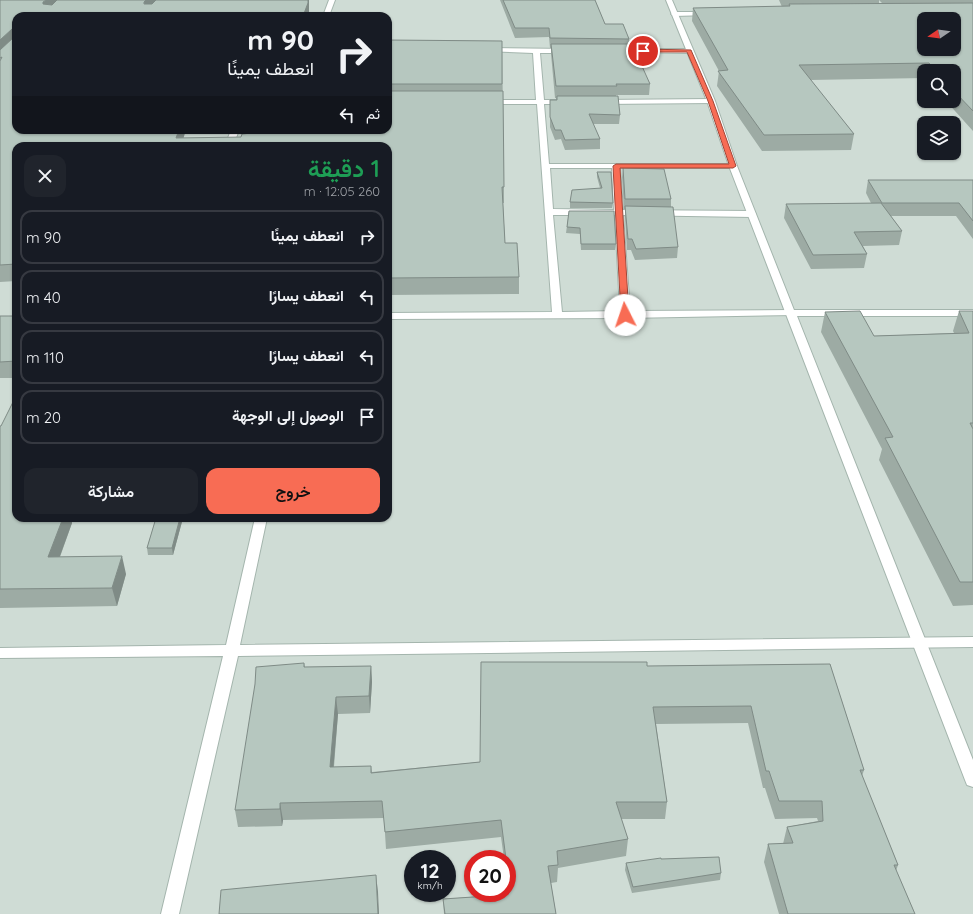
<!DOCTYPE html>
<html lang="ar">
<head>
<meta charset="utf-8">
<style>
	:root { --surface:#171b24; --page:#20242c; --text:#f1f3f6; --muted:#9ea1a6; --line:#363941; --accent:#f86c54 }
	body { margin:0; font-family:Quicksand,Vazirmatn,sans-serif; background:var(--page); color:var(--text); direction:rtl; height:100vh; display:flex; flex-direction:column; font-size:15px; white-space:nowrap }
	* { box-sizing:border-box; margin:0 }
	p { font-size:13px; color:var(--muted) }
	.icon { flex:none; width:22px; height:22px; fill:none; stroke:currentColor; stroke-width:2; stroke-linecap:round; stroke-linejoin:round }
	.map { position:relative; flex:1; overflow:hidden; direction:ltr }
	.side { position:absolute; left:12px; top:142px; width:380px; height:380px; display:flex; flex-direction:column; background:var(--surface); border-radius:12px; box-shadow:0 1px 3px #0004; direction:rtl }
	.side>* { flex:none }
	.guide { position:absolute; left:12px; top:12px; width:380px; height:122px; border-radius:12px; box-shadow:0 1px 3px #0004; direction:rtl; background:#171b24; color:var(--text); overflow:hidden }
	.needle { width:26px; rotate:257deg }
	.buttons { position:absolute; left:917px; top:12px; display:grid; gap:8px }
	.buttons a { display:grid; place-items:center; width:44px; height:44px; border-radius:8px; background:var(--surface); box-shadow:0 1px 3px #0004; font-size:20px }
	.speed { position:absolute; left:404px; top:850px; display:flex; gap:8px; font-size:20px; font-weight:700; text-align:center }
	.speed>* { display:grid; place-content:center; width:52px; height:52px; border-radius:50%; background:var(--surface); box-shadow:0 1px 3px #0004; line-height:1 }
	.speed small { font-size:10px; font-weight:400 }
	.speed .limit { border:6px solid #d22; background:#fff; color:#111 }
	.pin { position:absolute; display:grid; place-items:center; width:34px; height:34px; color:#fff; margin:-17px; border:2px solid #fff; border-radius:50%; box-shadow:0 1px 4px #0007 }
	.me { position:absolute; width:44px; margin:-22px; rotate:356deg; stroke-linejoin:round; filter:drop-shadow(0 0 3px #0008) }
	.turn { display:flex; align-items:center; gap:14px; height:84px; padding:0 12px; font-size:18px }
	.turn .icon { width:52px; height:52px; stroke-width:2.5 }
	.turn b { display:block; font-size:28px; line-height:34px }
	.then { display:flex; align-items:center; height:38px; padding:0 12px; background:#0003; gap:8px; font-size:15px }
	.round { display:grid; place-items:center; flex:none; width:42px; height:42px; border-radius:12px; background:var(--page) }
	.headline { display:flex; align-items:center; justify-content:space-between; height:68px; padding:0 12px }
	h1 { font-size:24px; font-weight:600; line-height:30px; color:#1e9e55 }
	.cta { display:flex; gap:8px; margin-top:auto; padding:8px 12px }
	.cta a { flex:1; height:46px; border-radius:12px; background:var(--accent); color:#111; font-size:16px; font-weight:600; line-height:46px; text-align:center }
	.cta a+a { background:var(--page); color:var(--text) }
	ul { padding:0; list-style:none }
	li { display:flex; align-items:center; gap:12px; height:54px; margin:0 8px 6px; padding:0 4px; border:2px solid var(--line); border-radius:12px }
	li div { flex:1 }
	li b { display:block; font-size:15px }
	li em { font-style:normal }
	.map>svg:first-child { display:block }
	.built { fill:#cfdcd5; fill-rule:evenodd }
	.lines { fill:none; stroke-linecap:round; stroke-linejoin:round }
	.service-casing { stroke:#a4b5ad; stroke-width:2 }
	.tertiary-casing { stroke:#a4b5ad; stroke-width:2 }
	.service { fill:#fff; fill-rule:evenodd }
	.tertiary { fill:#fff; fill-rule:evenodd }
	.wall { fill:#9daba4; fill-rule:evenodd }
	.shaded-wall { fill:#7f8b86 }
	.building { fill:#b6c7bf; stroke:#7f8b86; fill-rule:evenodd }
	.route { fill:#f86c54; stroke:#a14637 }
</style>
</head>
<body>
<div class="map">
<svg width="973" height="914" viewBox="0 0 973 914">
	<rect width="100%" height="100%" fill="#e1ede6"/>
	<path class="built" d="M0,0H973V914H0ZM16,16H388V130H16ZM924,19H954V49H924ZM924,71H954V101H924ZM924,123H954V153H924ZM16,146H388V518H16ZM413,859H447V893H413ZM473,859H507V893H473Z"/>
	<g class="lines">
		<defs>
			<path id="service" d="M329,0H335L329,16H323Z
				M708,12L710,13V15L674,16L671,14L674,12Z
				M486,48L568,49L571,51L568,53H540L544,100H565L569,102L565,104H544L549,164H733L737,166L733,168H620L623,210L752,211L756,214L752,217L623,215L630,311L791,310L795,311L796,313L795,315L625,318L388,319V313L552,312L537,104H488L484,102L488,100H536L533,53L484,51L483,50ZM550,168H612L614,210L553,209ZM553,215H615L620,311L562,312Z
				M620,49H689L692,51L689,53L618,52L617,51Z
				M711,99H714V103L602,104L598,102L602,100Z
				M231,130H239L233,146H225Z
				M255,518H267L240,645L973,637V647L238,656L179,914H161L223,656L0,658V648L226,645Z"/>
			<path id="tertiary" d="M666,0H672L715,101L737,166L794,310H973V316H797L973,760V787L967,785L965,780L729,166L707,101Z"/>
		</defs>
		<use href="#service" class="service-casing"/>
		<use href="#tertiary" class="tertiary-casing"/>
		<use href="#service" class="service"/>
		<use href="#tertiary" class="tertiary"/>
	</g>
	<path class="wall" d="M0,0L309,15L16,16L184,138L241,137L388,130V40L502,41L504,187V203H503L505,243L519,277V294L388,295V146H16V281L0,282Z
		M500,0H595L605,24L629,39V44L650,84L649,95H616L620,115L619,124H593L600,139V149L565,150L561,139L555,140L550,127V100H556V98H555L551,54V48H550L549,37L515,38Z
		M779,0H973V131L946,101H954V71H924V78L810,80L854,134L851,150L762,151L717,86L719,71L692,21L693,8L782,7ZM879,0L882,3H879Z
		M623,168L671,199V207L678,247L677,258L635,260L631,250H627L625,217V209H624L622,177Z
		M597,172L613,203L612,208H570V202L600,188L597,177Z
		M868,180H973V239L956,216H891L902,231L899,245L863,246L867,254L864,268L811,269L784,218L786,204L871,203L866,193Z
		M569,211L616,244L615,250H581L580,234L566,233Z
		M959,311H973V605L953,606L879,460L882,449L821,332L825,312L874,336L954,333L953,331Z
		M0,316H16V378H0Z
		M0,426H1L16,518H71L72,523L60,557L126,574L117,606L0,608Z
		M156,518H183L173,555H148L147,548Z
		M304,663L305,667L371,666L372,682L370,713L338,714L334,767L371,766L372,772L480,762L647,666L830,664L864,770L862,776L898,865L896,871L915,914H779L764,862L768,844H783L787,827L818,821L817,818L775,819L765,788H763L748,723L656,724L667,802L665,819H621L628,839L626,856L558,868L557,882L551,883L556,914H444L443,899L486,896V893H507V859H504L501,837L386,849L384,818L283,820L282,826L238,827L235,810Z
		M661,859L721,873L720,880L632,893L625,870L626,863Z"/>
	<path class="shaded-wall" d="M46,0H63L46,15L43,4V2Z
		M146,0H158L146,15L144,2Z
		M308,0H309V16H303Z
		M12,29L15,42L0,56V40Z
		M179,130H186L181,146L176,138Z
		M63,518H71L72,523L53,575L48,557Z
		M180,518H183L173,555L172,548Z
		M122,556L126,574L117,606L112,588Z
		M371,666L372,682L370,713L369,696Z
		M336,697L338,714L332,784L330,767Z
		M280,803L283,820L282,826L280,809Z
		M376,875L378,892L379,914H378Z"/>
	<path class="building" d="M0,0H46L43,2V4L52,5L57,0H146L144,2V4H152L156,0H308V3L303,16H16V130H179L176,138L241,137L242,134L252,133L253,130H388V91H503L504,187H502L505,243H517L519,277L388,278V146H16V264L0,265V61L2,57L0,58V50L14,37V29H12L0,40Z
		M503,0H595L605,24H623L629,39L550,38L549,28H515Z
		M973,3V111L954,91V71H936L929,63L799,65L854,134L764,135L718,71L728,70L693,8L790,6L789,4ZM924,19H954V49H924Z
		M388,40L502,41V84H388Z
		M551,44H632L650,84H616L617,86H556Z
		M557,96H618L620,115L589,114L600,139L565,140L561,130H555L550,117V100H557Z
		M623,168L664,169L671,199H625Z
		M597,172H611L613,203L570,202L572,190L602,188Z
		M868,180H973V221L959,203H882Z
		M881,203L902,231L854,232L867,254L813,255L786,204Z
		M625,206L673,207L678,247L636,249L632,239H628Z
		M569,211H614L616,244H581L580,228L567,227Z
		M860,311L874,336L969,333L959,311H973V423H970L973,429V582H960L885,438L893,437L825,312Z
		M0,316H16V361L0,362Z
		M16,396V518H63L48,557L122,556L112,588L0,589V426H1Z
		M156,518H180L172,548H147Z
		M481,662H647V666L830,664L864,770H860L898,865H894L915,914H788L768,844L793,843L787,827L823,821L822,801H779L769,771H766L751,706L653,707L667,802H616L628,839L557,851L558,865L548,866L556,914H445L443,899L488,896V893H507V859H506L501,820L385,832L382,801L280,803V809L235,810L255,684L256,667L304,663V667L371,666L369,696L336,697L330,767L371,766V773L480,762Z
		M719,857L721,873L633,887L626,863L661,858V859Z
		M376,875L378,914H219L221,890Z"/>
	<path class="route" d="M643,49L691,50L713,101L736,166L733,168H620L629,315L625,318L621,315L613,166L616,164H729L708,101L687,52H641L640,51Z"/>
</svg>
<div class="buttons">
<a><svg class="needle" viewBox="-14 -14 28 28"><path d="M0-13l5 13h-10z" fill="#e53935"/><path d="M0 13l5-13h-10z" fill="#9ea1a6"/></svg></a>
<a><svg class="icon" aria-label="search" viewBox="0 0 24 24"><circle cx="10" cy="10" r="6"/><path d="M15 15l6 6"/></svg></a>
<a><svg class="icon" aria-label="layers" viewBox="0 0 24 24"><path d="M12 4l9 5-9 5-9-5zM3 14l9 5 9-5"/></svg></a>
</div>
<div class="speed"><div>12<small>km/h</small></div><div class="limit">20</div></div>
<div class="pin" style="left:643px;top:51px;background:#d93025"><svg class="icon" aria-label="arrive" viewBox="0 0 24 24"><path d="M6 21V4h12l-3 4 3 4H6"/></svg></div>
<svg class="me" style="left:625px;top:315px" viewBox="-20 -20 40 40"><circle r="19" fill="#fff"/><path d="M0-13L10 11 0 6-10 11z" fill="#f86c54"/></svg>
<div class="guide">
<div class="turn"><svg class="icon" aria-label="right" viewBox="0 0 24 24"><path d="M7 20v-9h11M14 6l5 5-5 5"/></svg><div><b>90 m</b>انعطف يمينًا</div></div>
<div class="then">ثم<svg class="icon" aria-label="left" viewBox="0 0 24 24"><path d="M17 20v-9H6M10 6l-5 5 5 5"/></svg></div>
</div>
<section class="side">
<div class="headline"><div><h1>1 دقيقة</h1><p>260 m · 12:05</p></div><a class="round"><svg class="icon" aria-label="close" viewBox="0 0 24 24"><path d="M6 6l12 12M18 6L6 18"/></svg></a></div>
<ul>
<li><svg class="icon" aria-label="right" viewBox="0 0 24 24"><path d="M7 20v-9h11M14 6l5 5-5 5"/></svg><div><b>انعطف يمينًا</b></div><em>90 m</em></li>
<li><svg class="icon" aria-label="left" viewBox="0 0 24 24"><path d="M17 20v-9H6M10 6l-5 5 5 5"/></svg><div><b>انعطف يسارًا</b></div><em>40 m</em></li>
<li><svg class="icon" aria-label="left" viewBox="0 0 24 24"><path d="M17 20v-9H6M10 6l-5 5 5 5"/></svg><div><b>انعطف يسارًا</b></div><em>110 m</em></li>
<li><svg class="icon" aria-label="arrive" viewBox="0 0 24 24"><path d="M6 21V4h12l-3 4 3 4H6"/></svg><div><b>الوصول إلى الوجهة</b></div><em>20 m</em></li>
</ul>
<div class="cta"><a>خروج</a><a>مشاركة</a></div>
</section>
</div>
</body>
</html>
